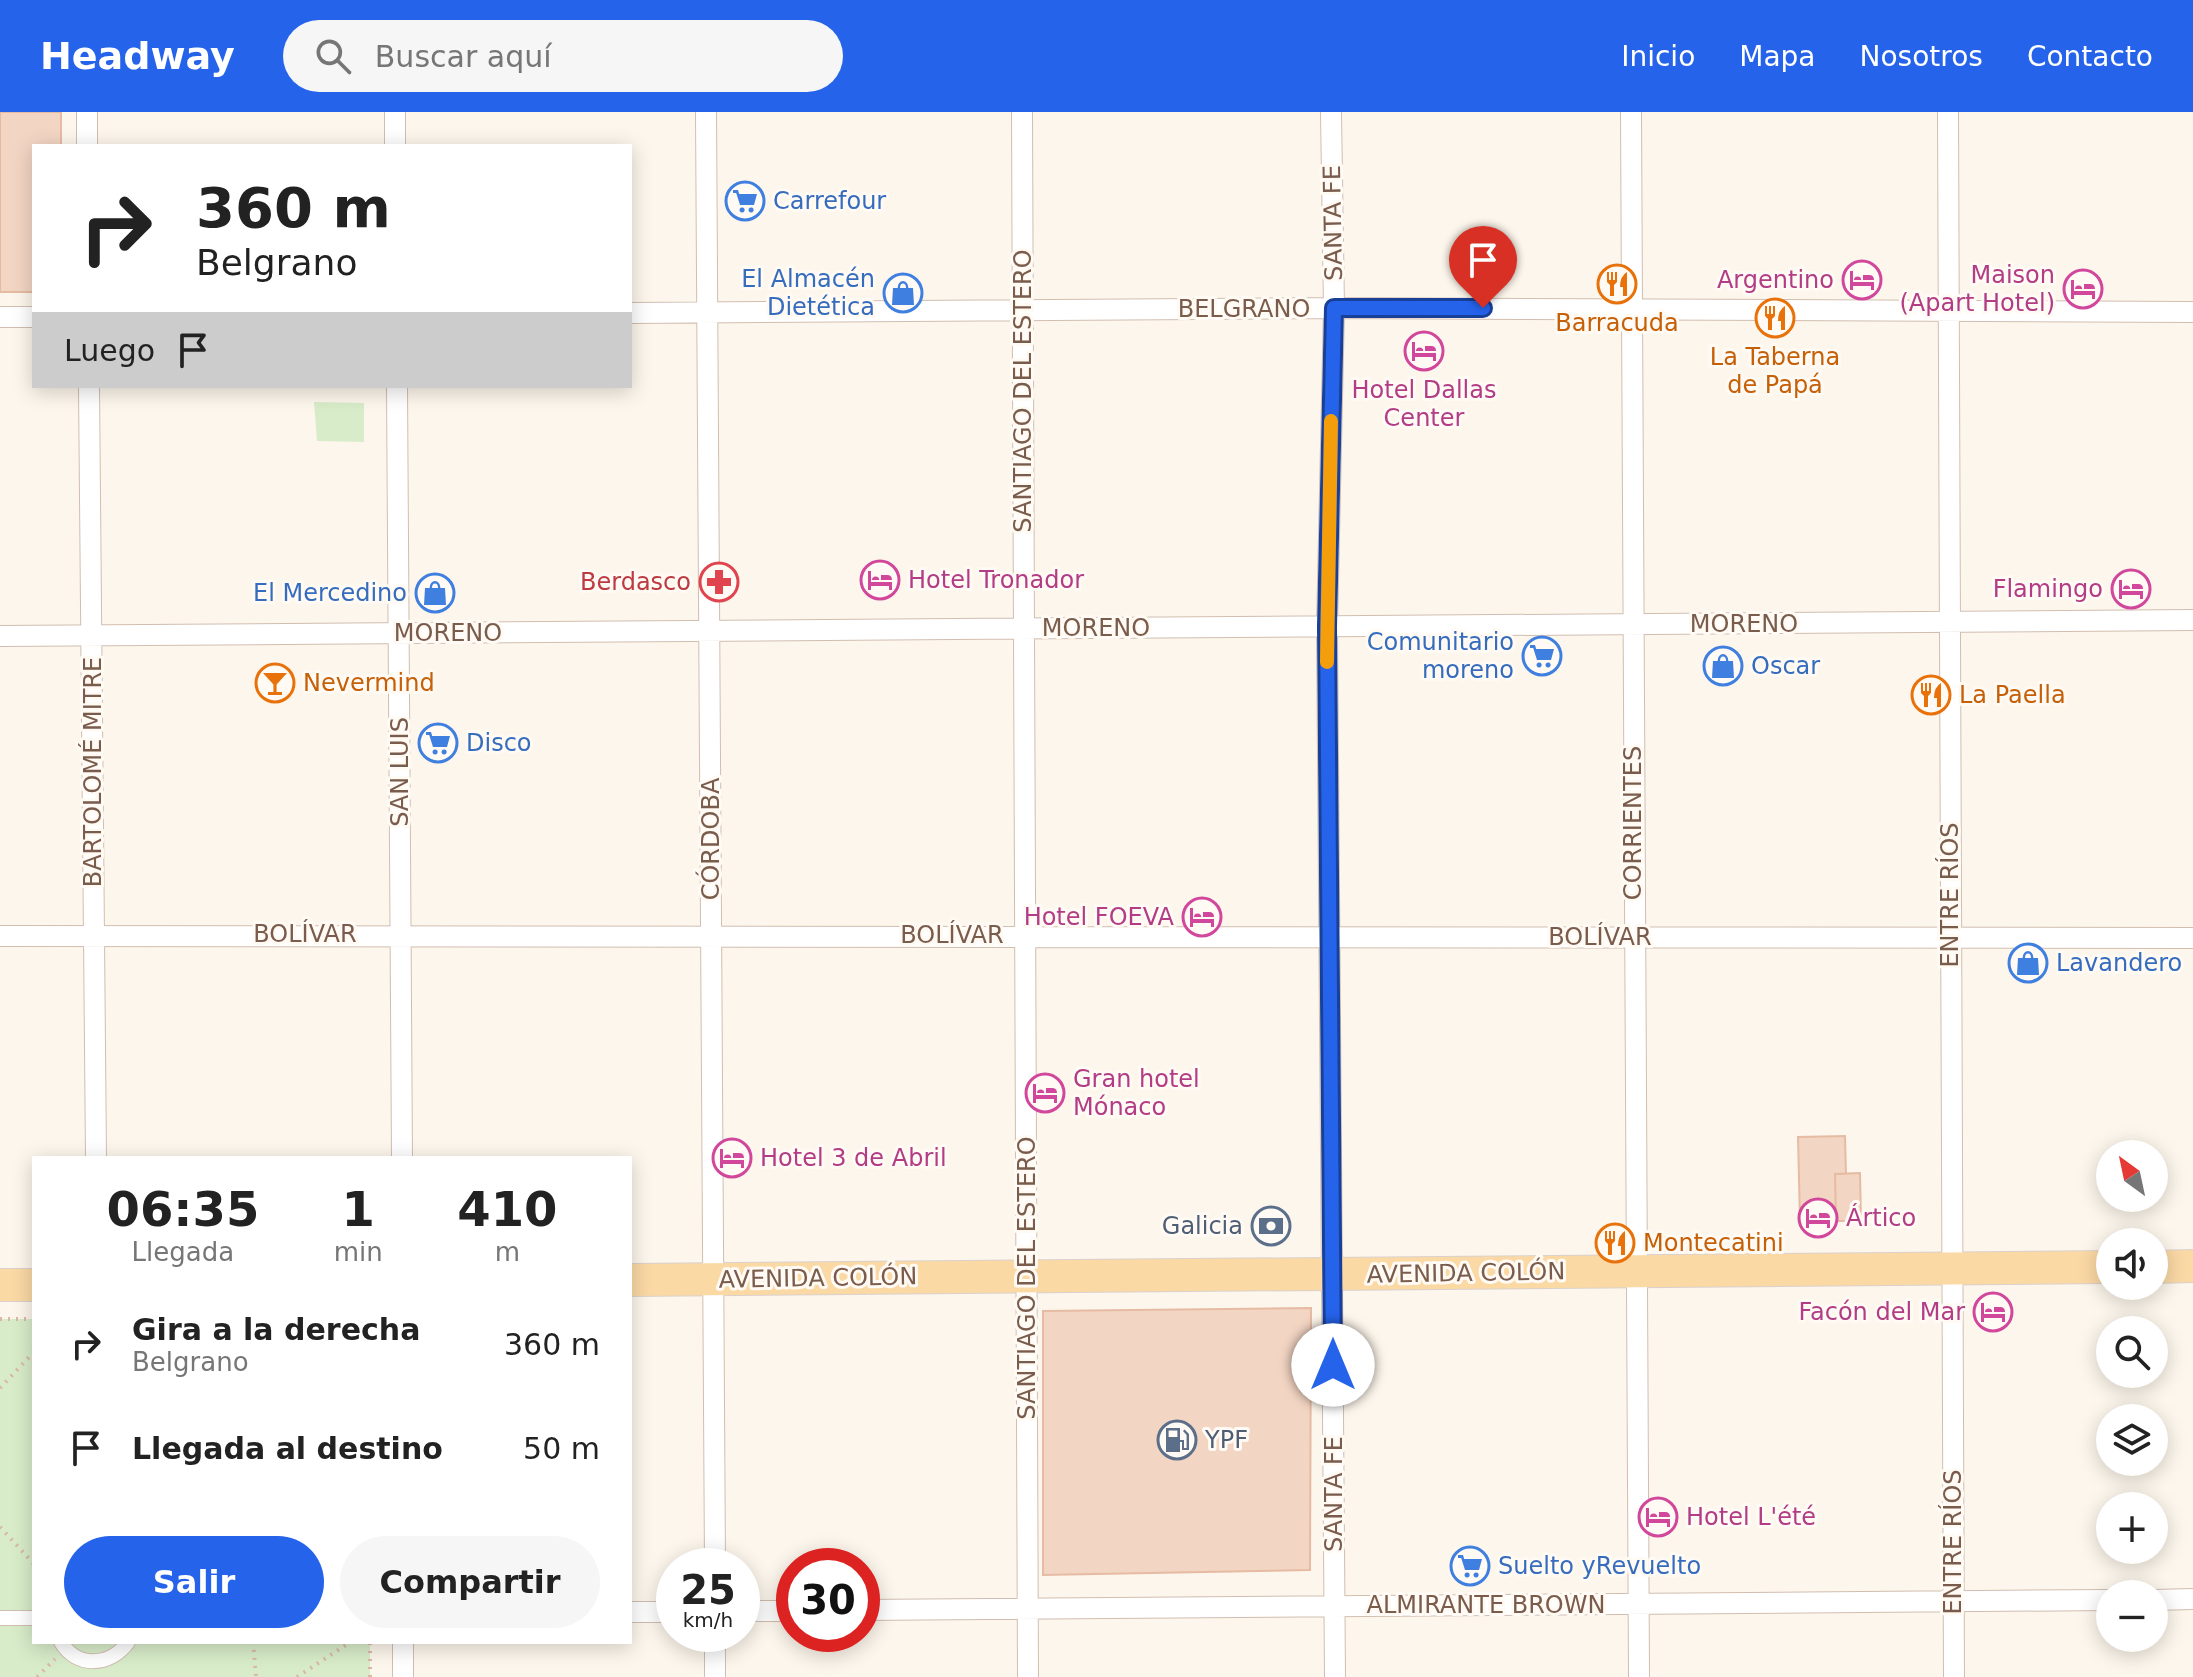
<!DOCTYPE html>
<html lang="es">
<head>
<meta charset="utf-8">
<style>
	:root { --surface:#fff; --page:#f6f6f6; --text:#222; --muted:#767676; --accent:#2563eb }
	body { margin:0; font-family:"DejaVu Sans",sans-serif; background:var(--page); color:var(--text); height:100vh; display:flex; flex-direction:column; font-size:30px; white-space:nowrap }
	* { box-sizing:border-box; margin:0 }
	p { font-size:26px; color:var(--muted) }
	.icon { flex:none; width:44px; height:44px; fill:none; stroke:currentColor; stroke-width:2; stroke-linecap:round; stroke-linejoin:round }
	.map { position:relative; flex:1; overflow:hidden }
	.sheet { position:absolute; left:32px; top:1044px; width:600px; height:488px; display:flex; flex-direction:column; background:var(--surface); border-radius:0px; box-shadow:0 4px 20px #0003 }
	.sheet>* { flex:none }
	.hud { position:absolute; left:32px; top:32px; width:600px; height:244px; border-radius:0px; box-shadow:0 4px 20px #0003; background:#fff; color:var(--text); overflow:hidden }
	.needle { width:52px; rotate:327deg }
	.buttons { position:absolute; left:2096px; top:1028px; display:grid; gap:16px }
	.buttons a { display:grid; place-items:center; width:72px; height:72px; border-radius:50%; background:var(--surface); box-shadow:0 4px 20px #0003; font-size:40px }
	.speed { position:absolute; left:656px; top:1436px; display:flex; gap:16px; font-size:40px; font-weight:700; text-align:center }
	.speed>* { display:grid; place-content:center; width:104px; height:104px; border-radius:50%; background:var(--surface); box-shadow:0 4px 20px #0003; line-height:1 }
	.speed small { font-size:20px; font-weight:400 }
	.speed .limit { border:12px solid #d22; background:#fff; color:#111 }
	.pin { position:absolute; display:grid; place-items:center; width:68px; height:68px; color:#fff; margin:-82px -34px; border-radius:50% 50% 50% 0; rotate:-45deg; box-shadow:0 0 8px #0007 }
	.pin .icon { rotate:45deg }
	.me { position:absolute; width:88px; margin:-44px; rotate:0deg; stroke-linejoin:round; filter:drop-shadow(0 0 6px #0008) }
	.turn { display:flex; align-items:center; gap:28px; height:168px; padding:0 32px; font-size:36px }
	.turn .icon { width:104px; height:104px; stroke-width:2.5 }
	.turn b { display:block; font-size:56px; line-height:68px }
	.then { display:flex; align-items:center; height:76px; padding:0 32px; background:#0003; gap:16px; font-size:30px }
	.eta { display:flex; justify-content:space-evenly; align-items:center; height:136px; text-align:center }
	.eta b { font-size:48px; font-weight:700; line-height:56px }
	.action { display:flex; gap:16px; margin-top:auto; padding:16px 32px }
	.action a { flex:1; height:92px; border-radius:48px; background:var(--accent); color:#fff; font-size:32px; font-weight:700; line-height:92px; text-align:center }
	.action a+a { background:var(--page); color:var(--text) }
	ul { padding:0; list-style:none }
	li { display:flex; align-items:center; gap:24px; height:104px; padding:0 32px }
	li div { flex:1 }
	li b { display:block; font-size:30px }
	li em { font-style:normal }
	header { display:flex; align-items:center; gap:48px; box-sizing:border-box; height:112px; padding:0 40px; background:var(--accent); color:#fff }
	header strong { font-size:38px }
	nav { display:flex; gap:44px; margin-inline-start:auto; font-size:28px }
	.search { width:560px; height:72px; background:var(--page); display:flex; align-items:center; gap:20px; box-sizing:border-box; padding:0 28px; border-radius:44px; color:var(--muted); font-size:30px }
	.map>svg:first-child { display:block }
	.green { fill:#d8ecc9 }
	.building { fill:#f3d5c3; stroke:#e6bba3; stroke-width:2 }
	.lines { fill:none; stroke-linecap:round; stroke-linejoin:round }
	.pedestrian-casing { stroke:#d1beb0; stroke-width:16 }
	.minor-casing { stroke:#d1beb0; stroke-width:22 }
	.primary-casing { stroke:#dad1cd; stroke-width:34 }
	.path { stroke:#d9b8a5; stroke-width:4; stroke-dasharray:2 6; stroke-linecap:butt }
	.pedestrian { stroke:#fff; stroke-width:14 }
	.minor { stroke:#fff; stroke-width:20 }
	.primary { stroke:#fbd9a5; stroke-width:32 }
	.route-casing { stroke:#184099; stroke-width:20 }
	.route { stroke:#2563eb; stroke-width:14 }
	.slow { stroke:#f59e0b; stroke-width:14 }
	.labels { text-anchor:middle; stroke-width:6; stroke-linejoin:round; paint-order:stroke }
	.shop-label { font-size:24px; fill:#366cbe; stroke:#fffaf3; text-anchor:start }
	.street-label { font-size:24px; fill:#7a5c4d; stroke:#fffaf3 }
	.hotel-label { font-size:24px; fill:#b23c85; stroke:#fffaf3; text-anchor:end }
	.food-label { font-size:24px; fill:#c56008; stroke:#fffaf3; text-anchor:start }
	.health-label { font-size:24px; fill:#be3a42; stroke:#fffaf3; text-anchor:end }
	.service-label { font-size:24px; fill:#4e5e75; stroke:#fffaf3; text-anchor:end }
</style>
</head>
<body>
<header>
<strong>Headway</strong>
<div class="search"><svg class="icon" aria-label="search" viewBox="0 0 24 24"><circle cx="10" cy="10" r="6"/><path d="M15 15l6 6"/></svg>Buscar aquí</div>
<nav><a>Inicio</a><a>Mapa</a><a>Nosotros</a><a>Contacto</a></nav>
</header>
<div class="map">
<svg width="2193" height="1565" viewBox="0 0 2193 1565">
	<rect width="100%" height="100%" fill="#fdf6ec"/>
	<path class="green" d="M314,290L364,291V330L317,329Z
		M0,1207H34V1530H370V1565H0Z"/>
	<path class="building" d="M0,0H61V34H34V180H0Z
		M1845,1024L1846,1062H1835L1836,1109L1800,1110L1798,1025Z
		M1860,1061L1861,1109H1836L1835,1062Z
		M1311,1196L1310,1458L1043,1463V1199Z"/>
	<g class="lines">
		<defs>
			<path id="pedestrian" d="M0,1506H34
				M61,1530C77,1557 111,1554 128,1530"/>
			<path id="minor" d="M87,0V34
				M395,0V34
				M706,0L715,1454
				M1022,0L1028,1565
				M1331,0L1334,196L1327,515L1335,1565
				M1631,0L1639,1565
				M1948,0L1954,1565
				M630,201L1334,196L2193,200
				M0,205H34
				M89,274L96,1046
				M397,274L402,1046
				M0,524L2193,508
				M0,824L2193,826
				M2154,1488L2193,1487
				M862,1498L2110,1488
				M742,1499H794
				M630,1500H674
				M715,1522V1565
				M403,1530V1565"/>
			<path id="primary" d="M2154,1155L2193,1154
				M630,1168L2110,1155
				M0,1173H34"/>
		</defs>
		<use href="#pedestrian" class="pedestrian-casing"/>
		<use href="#minor" class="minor-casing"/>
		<use href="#primary" class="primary-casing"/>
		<path class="path" d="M0,1207H34
			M0,1276L34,1240
			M0,1415L34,1452
			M253,1530L256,1565
			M37,1565L55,1547
			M297,1565L349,1531
			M370,1565V1530"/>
		<use href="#pedestrian" class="pedestrian"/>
		<use href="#minor" class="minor"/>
		<use href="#primary" class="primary"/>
	</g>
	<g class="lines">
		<defs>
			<path id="route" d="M1333,1253L1327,515L1334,196H1483"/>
		</defs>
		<use href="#route" class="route-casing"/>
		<use href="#route" class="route"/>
		<path class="slow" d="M1327,550L1331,309"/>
	</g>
	<defs>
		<symbol id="supermarket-ring" viewBox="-11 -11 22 22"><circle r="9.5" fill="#fffaf3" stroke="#3f7fe0" stroke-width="1.5"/><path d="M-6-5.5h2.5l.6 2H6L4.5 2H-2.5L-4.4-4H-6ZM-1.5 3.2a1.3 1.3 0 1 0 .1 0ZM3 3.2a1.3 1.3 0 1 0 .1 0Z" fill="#3f7fe0"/></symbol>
		<symbol id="hotel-ring" viewBox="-11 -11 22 22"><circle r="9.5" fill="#fffaf3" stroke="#d1479c" stroke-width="1.5"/><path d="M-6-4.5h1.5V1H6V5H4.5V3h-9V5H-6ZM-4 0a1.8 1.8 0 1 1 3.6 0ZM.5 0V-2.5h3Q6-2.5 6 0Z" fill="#d1479c"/></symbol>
		<symbol id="restaurant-ring" viewBox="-11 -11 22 22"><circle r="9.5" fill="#fffaf3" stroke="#e8710a" stroke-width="1.5"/><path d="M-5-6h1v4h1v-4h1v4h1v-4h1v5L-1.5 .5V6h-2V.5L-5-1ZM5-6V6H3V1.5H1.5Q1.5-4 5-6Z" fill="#e8710a"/></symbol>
		<symbol id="shop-ring" viewBox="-11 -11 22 22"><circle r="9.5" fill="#fffaf3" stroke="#3f7fe0" stroke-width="1.5"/><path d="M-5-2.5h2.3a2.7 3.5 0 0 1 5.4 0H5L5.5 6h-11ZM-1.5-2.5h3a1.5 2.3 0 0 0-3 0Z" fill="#3f7fe0"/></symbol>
		<symbol id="pharmacy-ring" viewBox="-11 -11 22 22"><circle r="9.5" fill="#fffaf3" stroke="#e0444e" stroke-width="1.5"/><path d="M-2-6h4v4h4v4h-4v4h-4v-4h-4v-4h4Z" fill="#e0444e"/></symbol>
		<symbol id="bar-ring" viewBox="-11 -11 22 22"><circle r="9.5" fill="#fffaf3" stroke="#e8710a" stroke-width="1.5"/><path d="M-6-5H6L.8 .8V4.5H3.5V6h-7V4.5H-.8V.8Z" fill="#e8710a"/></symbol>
		<symbol id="bank-ring" viewBox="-11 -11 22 22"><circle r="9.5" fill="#fffaf3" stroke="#5c6f8a" stroke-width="1.5"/><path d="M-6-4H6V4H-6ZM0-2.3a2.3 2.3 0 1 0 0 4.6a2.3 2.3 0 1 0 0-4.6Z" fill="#5c6f8a"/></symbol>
		<symbol id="fuel-ring" viewBox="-11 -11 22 22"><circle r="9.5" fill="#fffaf3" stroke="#5c6f8a" stroke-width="1.5"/><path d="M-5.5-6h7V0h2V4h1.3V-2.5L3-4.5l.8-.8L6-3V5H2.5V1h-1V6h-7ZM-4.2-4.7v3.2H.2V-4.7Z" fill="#5c6f8a"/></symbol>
	</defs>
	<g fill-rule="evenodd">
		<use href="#supermarket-ring" x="723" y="67" width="44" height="44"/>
		<use href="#hotel-ring" x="1840" y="146" width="44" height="44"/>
		<use href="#restaurant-ring" x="1595" y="150" width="44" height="44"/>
		<use href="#hotel-ring" x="2061" y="155" width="44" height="44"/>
		<use href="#shop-ring" x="881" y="159" width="44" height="44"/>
		<use href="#restaurant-ring" x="1753" y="184" width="44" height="44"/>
		<use href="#hotel-ring" x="1402" y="217" width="44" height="44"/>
		<use href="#hotel-ring" x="858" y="446" width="44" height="44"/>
		<use href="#pharmacy-ring" x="697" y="448" width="44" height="44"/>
		<use href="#hotel-ring" x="2109" y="455" width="44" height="44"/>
		<use href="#shop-ring" x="413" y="459" width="44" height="44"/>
		<use href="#supermarket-ring" x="1520" y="522" width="44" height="44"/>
		<use href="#shop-ring" x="1701" y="532" width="44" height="44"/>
		<use href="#bar-ring" x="253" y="549" width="44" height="44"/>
		<use href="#restaurant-ring" x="1909" y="561" width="44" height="44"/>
		<use href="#supermarket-ring" x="416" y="609" width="44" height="44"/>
		<use href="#hotel-ring" x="1180" y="783" width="44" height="44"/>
		<use href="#shop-ring" x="2006" y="829" width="44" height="44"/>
		<use href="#hotel-ring" x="1023" y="959" width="44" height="44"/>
		<use href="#hotel-ring" x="710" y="1024" width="44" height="44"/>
		<use href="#hotel-ring" x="1796" y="1084" width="44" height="44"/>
		<use href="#bank-ring" x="1249" y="1092" width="44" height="44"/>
		<use href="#restaurant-ring" x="1593" y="1109" width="44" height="44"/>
		<use href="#hotel-ring" x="1971" y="1178" width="44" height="44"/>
		<use href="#fuel-ring" x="1155" y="1306" width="44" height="44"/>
		<use href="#hotel-ring" x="1636" y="1383" width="44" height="44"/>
		<use href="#supermarket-ring" x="1448" y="1432" width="44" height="44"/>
	</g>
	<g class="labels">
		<g class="shop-label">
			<text x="773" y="97">Carrefour</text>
			<text x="875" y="175" text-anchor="end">El Almacén<tspan x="875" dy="28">Dietética</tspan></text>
			<text x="407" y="489" text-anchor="end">El Mercedino</text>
			<text x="1514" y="538" text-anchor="end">Comunitario<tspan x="1514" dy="28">moreno</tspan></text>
			<text x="1751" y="562">Oscar</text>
			<text x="466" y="639">Disco</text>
			<text x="2056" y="859">Lavandero</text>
			<text x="1498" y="1462">Suelto yRevuelto</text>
		</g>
		<g class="street-label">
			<text transform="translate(1333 111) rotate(-91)" y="8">SANTA FE</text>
			<text x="1244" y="205">BELGRANO</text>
			<text transform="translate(1023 279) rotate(-90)" y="8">SANTIAGO DEL ESTERO</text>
			<text x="1744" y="520">MORENO</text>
			<text x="1096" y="524">MORENO</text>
			<text x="448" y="529">MORENO</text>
			<text transform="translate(93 660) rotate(-90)" y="8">BARTOLOMÉ MITRE</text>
			<text transform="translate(400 660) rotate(-90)" y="8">SAN LUIS</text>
			<text transform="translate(1633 711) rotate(-90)" y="8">CORRIENTES</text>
			<text transform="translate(711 727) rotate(-90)" y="8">CÓRDOBA</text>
			<text transform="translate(1950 783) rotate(-90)" y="8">ENTRE RÍOS</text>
			<text x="305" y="830">BOLÍVAR</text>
			<text x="952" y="831">BOLÍVAR</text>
			<text x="1600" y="833">BOLÍVAR</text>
			<text transform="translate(1466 1161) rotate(-1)" y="8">AVENIDA COLÓN</text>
			<text transform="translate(818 1166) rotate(-1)" y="8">AVENIDA COLÓN</text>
			<text transform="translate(1027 1166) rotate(-90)" y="8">SANTIAGO DEL ESTERO</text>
			<text transform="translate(1334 1382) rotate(-90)" y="8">SANTA FE</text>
			<text transform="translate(1953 1430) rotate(-90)" y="8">ENTRE RÍOS</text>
			<text x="1486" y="1501">ALMIRANTE BROWN</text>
		</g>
		<g class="hotel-label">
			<text x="2055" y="171">Maison<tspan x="2055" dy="28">(Apart Hotel)</tspan></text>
			<text x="1834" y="176">Argentino</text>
			<text x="1424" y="286" text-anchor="middle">Hotel Dallas<tspan x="1424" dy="28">Center</tspan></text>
			<text x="908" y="476" text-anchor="start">Hotel Tronador</text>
			<text x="2103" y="485">Flamingo</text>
			<text x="1174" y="813">Hotel FOEVA</text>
			<text x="1073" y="975" text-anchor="start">Gran hotel<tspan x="1073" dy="28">Mónaco</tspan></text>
			<text x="760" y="1054" text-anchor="start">Hotel 3 de Abril</text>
			<text x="1846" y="1114" text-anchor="start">Ártico</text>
			<text x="1965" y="1208">Facón del Mar</text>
			<text x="1686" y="1413" text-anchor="start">Hotel L'été</text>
		</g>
		<g class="food-label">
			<text x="1617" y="219" text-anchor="middle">Barracuda</text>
			<text x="1775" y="253" text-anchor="middle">La Taberna<tspan x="1775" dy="28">de Papá</tspan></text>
			<text x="303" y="579">Nevermind</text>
			<text x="1959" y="591">La Paella</text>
			<text x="1643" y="1139">Montecatini</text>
		</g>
		<g class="health-label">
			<text x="691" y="478">Berdasco</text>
		</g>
		<g class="service-label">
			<text x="1243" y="1122">Galicia</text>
			<text x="1205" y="1336" text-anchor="start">YPF</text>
		</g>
	</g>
</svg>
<div class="buttons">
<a><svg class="needle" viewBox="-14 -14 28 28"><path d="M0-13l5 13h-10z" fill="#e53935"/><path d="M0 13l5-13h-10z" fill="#767676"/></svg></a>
<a><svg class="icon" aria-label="sound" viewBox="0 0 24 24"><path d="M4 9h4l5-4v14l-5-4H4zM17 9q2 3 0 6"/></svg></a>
<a><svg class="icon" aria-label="search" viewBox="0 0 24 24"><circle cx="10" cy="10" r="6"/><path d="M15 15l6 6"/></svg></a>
<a><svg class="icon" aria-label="layers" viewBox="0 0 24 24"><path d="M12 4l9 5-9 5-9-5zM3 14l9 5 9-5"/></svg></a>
<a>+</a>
<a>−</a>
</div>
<div class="speed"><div>25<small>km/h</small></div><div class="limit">30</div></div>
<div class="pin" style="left:1483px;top:196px;background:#d93025"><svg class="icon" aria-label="arrive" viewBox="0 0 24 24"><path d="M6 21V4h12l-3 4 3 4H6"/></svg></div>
<svg class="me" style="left:1333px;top:1253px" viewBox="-20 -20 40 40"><circle r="19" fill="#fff"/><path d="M0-13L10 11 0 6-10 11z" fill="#2563eb"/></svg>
<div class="hud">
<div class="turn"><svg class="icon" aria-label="right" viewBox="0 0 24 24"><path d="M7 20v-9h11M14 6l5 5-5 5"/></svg><div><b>360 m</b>Belgrano</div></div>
<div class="then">Luego<svg class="icon" aria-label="arrive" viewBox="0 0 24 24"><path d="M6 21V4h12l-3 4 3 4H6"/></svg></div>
</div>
<section class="sheet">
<div class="eta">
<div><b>06:35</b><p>Llegada</p></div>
<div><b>1</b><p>min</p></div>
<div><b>410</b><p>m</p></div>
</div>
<ul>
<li><svg class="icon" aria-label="right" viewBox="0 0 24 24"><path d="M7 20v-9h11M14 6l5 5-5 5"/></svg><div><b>Gira a la derecha</b><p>Belgrano</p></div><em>360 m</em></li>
<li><svg class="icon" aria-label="arrive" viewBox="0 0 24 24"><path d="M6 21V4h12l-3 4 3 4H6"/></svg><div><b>Llegada al destino</b></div><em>50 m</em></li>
</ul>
<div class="action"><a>Salir</a><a>Compartir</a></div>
</section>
</div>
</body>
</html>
